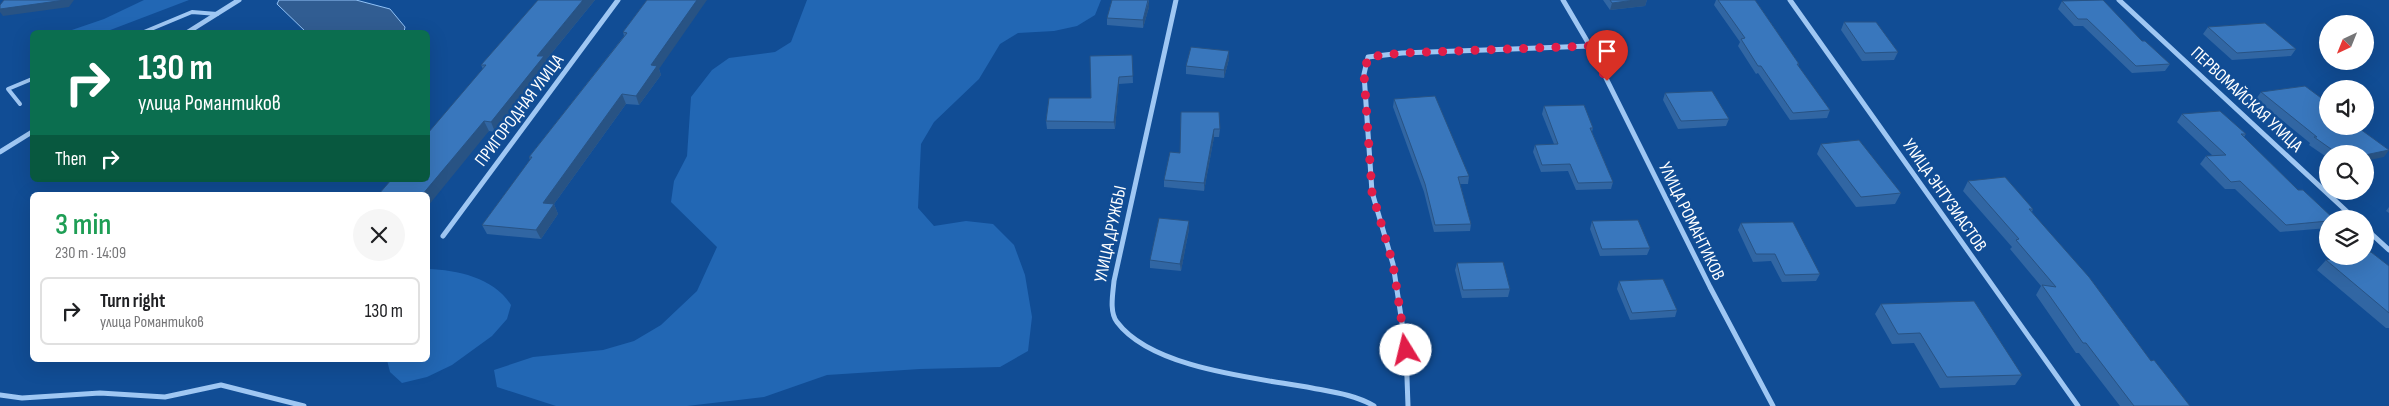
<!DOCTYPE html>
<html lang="en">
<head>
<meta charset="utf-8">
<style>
	:root { --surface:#fff; --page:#f6f6f6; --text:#202124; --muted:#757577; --line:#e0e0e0 }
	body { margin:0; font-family:"Sofia Sans Condensed",sans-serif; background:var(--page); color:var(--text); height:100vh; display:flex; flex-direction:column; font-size:19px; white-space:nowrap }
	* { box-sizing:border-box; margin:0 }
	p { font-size:16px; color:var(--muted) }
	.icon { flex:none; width:28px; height:28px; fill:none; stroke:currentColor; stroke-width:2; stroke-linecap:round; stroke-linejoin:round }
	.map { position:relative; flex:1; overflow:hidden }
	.sheet { position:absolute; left:30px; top:192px; width:400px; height:170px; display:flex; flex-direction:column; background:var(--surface); border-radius:8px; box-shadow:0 5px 20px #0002 }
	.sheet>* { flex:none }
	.guide { position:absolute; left:30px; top:30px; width:400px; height:152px; border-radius:8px; box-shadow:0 5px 20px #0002; background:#0b6e4f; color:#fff; overflow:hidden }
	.needle { width:32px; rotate:223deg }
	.controls { position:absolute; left:2319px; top:15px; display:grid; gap:10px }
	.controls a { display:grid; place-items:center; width:55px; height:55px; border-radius:50%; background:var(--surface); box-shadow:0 5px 20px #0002; font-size:25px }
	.pin { position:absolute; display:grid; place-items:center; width:42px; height:42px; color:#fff; margin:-51px -21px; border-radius:50% 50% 50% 0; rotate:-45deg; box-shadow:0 0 5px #0007 }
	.pin .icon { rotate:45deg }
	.me { position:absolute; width:55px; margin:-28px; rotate:351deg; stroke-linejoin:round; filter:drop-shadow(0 0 4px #0008) }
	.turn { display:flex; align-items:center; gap:18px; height:105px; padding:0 25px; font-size:22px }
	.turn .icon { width:65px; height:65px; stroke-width:2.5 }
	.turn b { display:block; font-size:35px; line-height:42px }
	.then { display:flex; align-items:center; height:48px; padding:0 25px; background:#0003; gap:10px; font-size:19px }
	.round { display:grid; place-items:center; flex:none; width:52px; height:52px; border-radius:26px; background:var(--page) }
	.summary { display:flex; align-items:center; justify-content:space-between; height:85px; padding:0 25px }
	h1 { font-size:30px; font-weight:600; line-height:38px; color:#1e9e55 }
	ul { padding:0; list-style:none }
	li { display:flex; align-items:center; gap:15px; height:68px; margin:0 10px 8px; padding:0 15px; border:2px solid var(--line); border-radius:8px }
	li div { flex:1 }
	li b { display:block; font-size:19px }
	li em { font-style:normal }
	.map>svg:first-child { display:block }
	.green { fill:#2267b4 }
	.water { fill:#315d92; stroke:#91c2f7 }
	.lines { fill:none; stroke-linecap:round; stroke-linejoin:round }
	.lane { stroke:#9fc7f3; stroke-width:4 }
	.street { stroke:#9fc7f3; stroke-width:5 }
	.wall { fill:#3166a3 }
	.shaded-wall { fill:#285384 }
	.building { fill:#3977bd; stroke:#285384 }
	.route { stroke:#e11d48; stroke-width:9; stroke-dasharray:0 16.2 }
	.labels { text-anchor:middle; stroke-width:5; stroke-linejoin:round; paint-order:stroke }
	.street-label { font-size:18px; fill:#fff; stroke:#114d95 }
</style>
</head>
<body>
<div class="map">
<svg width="2389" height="406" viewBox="0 0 2389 406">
	<rect width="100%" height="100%" fill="#114d95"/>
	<path class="green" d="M144,0H189L105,32H66L104,19Z
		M807,0H1101L1095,15L1077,26L1054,31L1018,33L1000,44L979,79L934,122L921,144L918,208L934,226L966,221L993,224L1014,245L1025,275L1032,317L1028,351L1000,367L920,369L827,375L764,397L687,406H556L497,387L494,370L533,357L603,350L634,341L661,325L697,291L717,247L671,202L674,181L687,156L691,97L712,70L729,58L775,52L791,42Z
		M428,269C458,270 494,278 511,305L507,319L492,336L452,365L427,377L402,383L390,372L387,360H428Z"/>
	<path class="water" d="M279,0H356L390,9L405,27L404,32H306L277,4Z"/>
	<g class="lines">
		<path class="lane" d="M144,32L192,12L217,14
			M20,104L8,89L32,79"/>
		<path class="street" d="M1176,0L1114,281C1113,293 1109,312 1117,322C1152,369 1257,378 1312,388C1333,392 1356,395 1374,406
			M1563,0L1590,46L1710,287L1773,406
			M1790,0L2078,406
			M2119,0L2355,219
			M188,32L239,0
			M0,152L32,132
			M2365,228L2389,250
			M443,236L618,0
			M0,395L22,398L100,393L165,397L221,385L304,406
			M1408,406L1406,349L1393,264L1372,192L1364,74L1368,57L1402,53L1590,46"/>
	</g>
	<path class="wall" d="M538,0H595L546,60L548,66L495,132L489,131L428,180L483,69L481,65Z
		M647,0L659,69L661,75L639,105L626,104L554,204L558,214L541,239L487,234L482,225L530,160L529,157L624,36L623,32Z
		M1149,0V7L1143,28L1107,25V18Z
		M1603,0H1647L1645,6L1610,10Z
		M1716,0H1755L1799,64L1798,66L1830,110L1827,118L1790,120L1758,73L1756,74L1738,46L1740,42L1714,5Z
		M2062,1L2142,41L2170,64L2165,71L2132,73L2083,26H2074L2058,9Z
		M1844,22L1898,52L1894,60L1862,61L1841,30Z
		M2208,27L2296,49L2291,56L2232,60L2203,34Z
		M1229,51V59L1224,78L1186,74V66Z
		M1132,55L1133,83L1119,84L1115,129H1047L1046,121L1091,98Z
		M2261,92L2328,126L2384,157L2365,154H2328V158L2309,145L2310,143L2256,99Z
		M1665,93L1729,119L1726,126L1678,129L1663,100Z
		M1394,99L1469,176L1468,184H1460L1471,224L1470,231L1434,232L1424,192L1393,107Z
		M1544,106L1593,128L1592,132L1613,182L1611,189L1576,190L1568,171L1541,172L1533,152L1535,145L1554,144L1542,114Z
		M1181,112L1220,129L1219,137H1214L1204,191L1164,187V180L1180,153Z
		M2182,114L2246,134L2244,137L2328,219V228L2280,232L2235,189H2225L2200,164L2206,156H2213L2177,122Z
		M1821,144L1901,193L1895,204L1856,207L1817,154Z
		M1968,181L2033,209L2032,212L2151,361L2190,406H2120L2079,353H2076L2036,295L2041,286L2010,249L2012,247L1963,191Z
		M2389,207V213L2386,211Z
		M1189,221V229L1181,271L1150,268V260Z
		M1592,221L1650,248L1647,255L1600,256L1590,229Z
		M1741,223L1820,274L1816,281L1782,282L1771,261L1753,262L1738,230Z
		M2326,260L2389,266V328H2386L2317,270Z
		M1457,263L1510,289L1508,297L1462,298L1455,270Z
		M1619,281L1677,310L1675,317L1630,320L1617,289Z
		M1881,304L2022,375L2015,385L1940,388L1914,343L1892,344L1875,314Z"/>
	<path class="shaded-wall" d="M65,0H74L69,7L3,16L0,12V9Z
		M583,0H595L546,60L548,66L495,132L491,122L537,56Z
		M697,0H707L659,69L661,75L639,105L636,96L651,65Z
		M1149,0V7L1143,28V20Z
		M1635,0H1647L1645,6L1610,10L1612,3Z
		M1229,51V59L1224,78V70Z
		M1119,77V84L1115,129L1114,122Z
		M622,94L626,104L554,204L558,214L541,239L536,230L543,203Z
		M484,121L489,131L428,206V195H422Z
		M1214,129V137L1204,191V183Z
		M2389,150L2384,157L2365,161V155Z
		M1189,221V229L1181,271L1180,264Z"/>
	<path class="building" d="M4,0H65L0,9V5Z
		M538,0H583L537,56H544L491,122L484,121L422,195H378L391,180H428V133L486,65H481Z
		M647,0H697L651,65L657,66L636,96L622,94L543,203L554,204L536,230L482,225L532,157H529L627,33L623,32Z
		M1112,0H1148L1143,20L1107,18Z
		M1610,0H1635L1612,3Z
		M1718,0H1755L1799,64H1797L1830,110L1793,113L1761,66H1758L1741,39L1745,38Z
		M2103,0L2142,41H2145L2170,64L2136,66L2087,19H2078L2062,1Z
		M1844,22H1876L1898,52L1865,53Z
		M2265,23L2296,49L2237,53L2208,27Z
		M1191,47L1229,51L1224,70L1186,66Z
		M1132,55L1133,76L1119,77L1114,122L1046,121L1049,98H1091L1090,56Z
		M2305,86L2328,103V126H2356L2389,150L2365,155V154H2338L2314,137H2317L2261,92Z
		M1712,91L1729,119L1681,121L1665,93Z
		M1435,96L1469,176L1458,177L1471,224L1435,225L1425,184L1394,99Z
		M1584,105L1593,128H1590L1613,182L1578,183L1570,164L1542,165L1535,145L1558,144L1544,106Z
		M2220,111L2246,134H2241L2298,190H2303L2334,219H2328V221L2286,225L2240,181L2231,182L2206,156L2226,155L2182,114Z
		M1181,112H1219L1220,129H1214L1204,183L1164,180L1170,152L1180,153Z
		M1859,140L1901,193L1861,197L1821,144Z
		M2005,177L2033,209H2029L2089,277L2151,361L2154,360L2190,406H2134L2086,343H2083L2042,285L2056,287L2016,240L2019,239L1968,181Z
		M1159,218L1189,221L1180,264L1150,260Z
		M1638,220L1650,248L1602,249L1592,221Z
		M1793,222L1820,274L1785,275L1775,254H1756L1741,223Z
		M2371,252L2389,266V313L2326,260L2346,256H2365V253Z
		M1503,262L1510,289L1463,290L1457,263Z
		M1663,279L1677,310L1632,313L1619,281Z
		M1974,301L2022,375L1947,377L1920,333L1898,334L1881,304Z"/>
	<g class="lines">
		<path class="route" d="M1406,350L1393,264L1372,192L1364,74L1368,57L1402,53L1590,46L1607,81"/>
	</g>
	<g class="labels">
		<g class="street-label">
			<text transform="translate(2247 99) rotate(43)" y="6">ПЕРВОМАЙСКАЯ УЛИЦА</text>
			<text transform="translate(519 110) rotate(-53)" y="6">ПРИГОРОДНАЯ УЛИЦА</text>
			<text transform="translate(1945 195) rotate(55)" y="6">УЛИЦА ЭНТУЗИАСТОВ</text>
			<text transform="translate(1692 221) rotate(64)" y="6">УЛИЦА РОМАНТИКОВ</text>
			<text transform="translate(1110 234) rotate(-78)" y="6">УЛИЦА ДРУЖБЫ</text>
		</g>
	</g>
</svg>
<div class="controls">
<a><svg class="needle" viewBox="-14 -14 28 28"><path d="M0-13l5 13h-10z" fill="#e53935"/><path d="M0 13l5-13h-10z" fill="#757577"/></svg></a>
<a><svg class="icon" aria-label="sound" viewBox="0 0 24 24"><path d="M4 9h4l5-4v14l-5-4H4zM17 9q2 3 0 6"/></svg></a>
<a><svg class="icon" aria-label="search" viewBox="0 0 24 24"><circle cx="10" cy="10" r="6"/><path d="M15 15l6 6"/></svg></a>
<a><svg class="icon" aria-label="layers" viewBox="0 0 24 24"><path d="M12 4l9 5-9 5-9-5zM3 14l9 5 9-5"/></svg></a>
</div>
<div class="pin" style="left:1607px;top:81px;background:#d93025"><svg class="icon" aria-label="arrive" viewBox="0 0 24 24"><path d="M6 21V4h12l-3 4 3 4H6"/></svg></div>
<svg class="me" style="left:1406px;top:350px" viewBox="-20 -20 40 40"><circle r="19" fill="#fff"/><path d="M0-13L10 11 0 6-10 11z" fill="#e11d48"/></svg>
<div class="guide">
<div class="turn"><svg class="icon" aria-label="right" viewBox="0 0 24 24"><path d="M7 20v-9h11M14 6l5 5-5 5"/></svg><div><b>130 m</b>улица Романтиков</div></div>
<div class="then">Then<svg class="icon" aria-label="right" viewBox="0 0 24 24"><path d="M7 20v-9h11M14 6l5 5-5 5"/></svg></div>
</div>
<section class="sheet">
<div class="summary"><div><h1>3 min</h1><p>230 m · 14:09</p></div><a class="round"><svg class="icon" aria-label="close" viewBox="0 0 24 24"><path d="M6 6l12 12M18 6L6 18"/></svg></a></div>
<ul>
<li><svg class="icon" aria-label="right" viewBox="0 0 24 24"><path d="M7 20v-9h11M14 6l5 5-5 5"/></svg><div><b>Turn right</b><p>улица Романтиков</p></div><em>130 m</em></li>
</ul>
</section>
</div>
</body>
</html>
